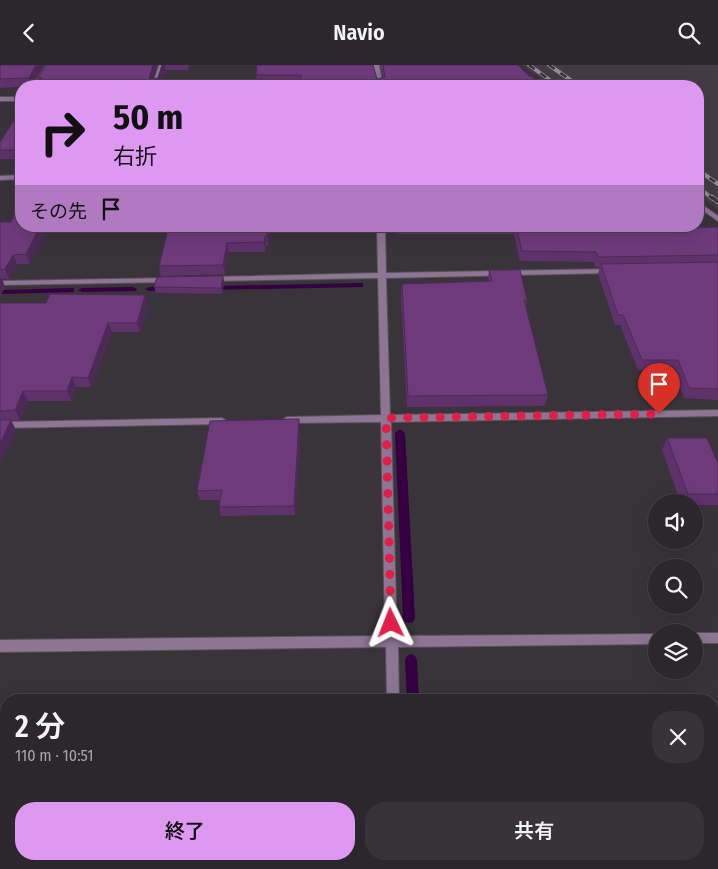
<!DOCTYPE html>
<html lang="ja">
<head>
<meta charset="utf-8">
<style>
	:root { --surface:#2b272c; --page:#373338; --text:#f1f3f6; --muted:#a6a5a9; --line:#474448; --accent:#de98f2 }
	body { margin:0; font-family:"Fira Sans Condensed","Noto Sans JP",sans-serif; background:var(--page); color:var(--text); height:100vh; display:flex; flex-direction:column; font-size:19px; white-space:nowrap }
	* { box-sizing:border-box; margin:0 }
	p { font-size:16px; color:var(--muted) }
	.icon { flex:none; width:28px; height:28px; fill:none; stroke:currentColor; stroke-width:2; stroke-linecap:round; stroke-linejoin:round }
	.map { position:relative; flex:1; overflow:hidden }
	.drawer { position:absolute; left:0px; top:629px; width:719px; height:176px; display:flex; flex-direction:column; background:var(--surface); border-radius:20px 20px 0 0; box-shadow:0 5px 20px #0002,0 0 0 1px var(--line) }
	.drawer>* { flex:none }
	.hud { position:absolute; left:15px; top:15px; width:689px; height:152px; border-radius:20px; box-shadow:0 5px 20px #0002,0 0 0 1px var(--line); background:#de98f2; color:#111; overflow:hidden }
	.controls { position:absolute; left:648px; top:429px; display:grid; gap:10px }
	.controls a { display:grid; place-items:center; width:55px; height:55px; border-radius:50%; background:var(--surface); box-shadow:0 5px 20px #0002,0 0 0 1px var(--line); font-size:25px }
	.pin { position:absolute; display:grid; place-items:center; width:42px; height:42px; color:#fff; margin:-51px -21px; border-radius:50% 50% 50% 0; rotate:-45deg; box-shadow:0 0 5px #0007 }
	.pin .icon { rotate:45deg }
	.me { position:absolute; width:55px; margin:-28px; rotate:358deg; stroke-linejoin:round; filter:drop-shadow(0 0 4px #0008) }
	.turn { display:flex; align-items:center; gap:18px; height:105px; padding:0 15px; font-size:22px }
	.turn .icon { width:65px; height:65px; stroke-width:2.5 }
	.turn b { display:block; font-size:35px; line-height:42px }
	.then { display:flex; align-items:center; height:48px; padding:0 15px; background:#0003; gap:10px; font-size:19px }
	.round { display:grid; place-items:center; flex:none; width:52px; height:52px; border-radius:20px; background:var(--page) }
	.overview { display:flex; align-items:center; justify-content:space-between; height:85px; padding:0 15px }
	h1 { font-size:30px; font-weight:600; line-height:38px }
	.button { display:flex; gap:10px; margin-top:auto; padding:10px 15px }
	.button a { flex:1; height:58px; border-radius:20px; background:var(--accent); color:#111; font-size:20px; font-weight:600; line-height:58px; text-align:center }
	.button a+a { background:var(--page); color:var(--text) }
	header { display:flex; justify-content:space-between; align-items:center; height:65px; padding:0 15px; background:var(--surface); font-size:22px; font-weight:600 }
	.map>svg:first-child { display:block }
	.built { fill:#443b46 }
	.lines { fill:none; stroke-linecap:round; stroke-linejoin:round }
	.stream { fill:#350041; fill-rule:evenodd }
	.minor-casing { stroke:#575358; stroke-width:2 }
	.minor { fill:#8d7593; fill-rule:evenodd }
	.rail-far1-casing { stroke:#928e93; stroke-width:4 }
	.rail-casing { stroke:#928e93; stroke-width:4.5 }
	.rail-far1 { stroke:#39343a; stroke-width:2.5; stroke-dasharray:7; stroke-linecap:butt }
	.rail { stroke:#39343a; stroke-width:3; stroke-dasharray:9; stroke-linecap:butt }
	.wall { fill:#5f326b }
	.shaded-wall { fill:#4d2957 }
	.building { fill:#6e3a7c; stroke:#4d2957 }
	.route { stroke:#e11d48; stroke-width:9; stroke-dasharray:0 16.2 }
</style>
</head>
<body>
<header><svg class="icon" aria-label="back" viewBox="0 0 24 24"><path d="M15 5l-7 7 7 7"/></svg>Navio<svg class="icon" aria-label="search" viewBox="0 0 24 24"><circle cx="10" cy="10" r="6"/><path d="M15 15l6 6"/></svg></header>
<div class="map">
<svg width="718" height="804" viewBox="0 0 718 804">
	<rect width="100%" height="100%" fill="#39343a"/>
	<path class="built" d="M522,0H718V144L698,129V21H551Z"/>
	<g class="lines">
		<path class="stream" d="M360,218H363V222L211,225L207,223L211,221Z
			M167,221H170V225L149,226L145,224L149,222Z
			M133,222L137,224L136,226L82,227L78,225L82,223Z
			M71,223H74V227L0,229V225Z
			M400,364L405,368L415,553L413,557L409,558L405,557L403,553L395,368Z
			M411,589L415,591L417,595L419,635H407L405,595L407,591Z
			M415,799H429V804H415Z"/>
		<defs>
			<path id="minor" d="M46,0H52L39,21H33Z
				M159,0H165L158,21H152Z
				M373,0H379L383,21H377Z
				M0,32H21V36H0Z
				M21,110V114L0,115V111Z
				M698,137L718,151V156L698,142Z
				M377,161H385L386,208L611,204L615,206L611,208L386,213L390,350L718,345V351L391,357L397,571L656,569V579L398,582L399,635H387L386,582L0,587V575L385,571L381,357L287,358L282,355L287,352L381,350L378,213L211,216L207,214L211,212L378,208Z
				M169,213H172V217L0,220V216Z
				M222,353L227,356L222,359L0,363V357Z
				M694,568H718V578H694Z
				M390,799H404L405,804H391Z"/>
		</defs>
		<use href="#minor" class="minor-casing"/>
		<use href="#minor" class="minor"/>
		<defs>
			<path id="rail-far1" d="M529,0L558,21
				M549,0L579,21
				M698,105L718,119
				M698,122L713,134"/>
			<path id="rail" d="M712,132L718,137"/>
		</defs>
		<use href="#rail-far1" class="rail-far1-casing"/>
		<use href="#rail" class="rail-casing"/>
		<use href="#rail-far1" class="rail-far1"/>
		<use href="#rail" class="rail"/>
	</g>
	<path class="wall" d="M0,0H44L32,21L0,23Z
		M162,0H189L188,5H166L160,21H37L39,17L38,13H158Z
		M257,0L377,14L383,12L380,0H518L534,15L544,21H301V19H257L256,10Z
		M21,45V94H0V77Z
		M0,157H11L21,161H48L30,199H17L9,214H2L5,222L0,232Z
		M169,161H270L268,181H266L265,187H229L225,209L161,211L159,201Z
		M397,161H690L691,163L718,162V335L684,333L673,305H638L620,260H615L598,209L600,202H595L594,197L520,196L514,169H397Z
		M489,205L527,235L526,241L548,330L545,341L407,342L401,230L402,219L488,216Z
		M223,211L224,217L222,229L156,228L154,222Z
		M0,238L148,239L140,267H112L91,322H76L71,336H28L20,355H10L16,365L0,399Z
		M300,365L295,450L221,451L219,442L220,435H200L197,426Z
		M667,373L718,398V440H694V438H681L662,385Z
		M182,799H373V804H182Z"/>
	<path class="shaded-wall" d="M36,0H44L31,21L29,13Z
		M153,0H157L151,21L149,14Z
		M163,0H165L166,5L160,21H155Z
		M40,161H48L30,199L26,189Z
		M268,161H270L268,181L267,171Z
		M265,171L266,181L265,187L264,177Z
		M227,178L229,187L225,209L223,200Z
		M13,190L17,199L9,214L5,204Z
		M223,211L224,217L222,229L221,223Z
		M1,212L5,222L0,232V214Z
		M145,230L148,239L140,267L137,258Z
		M108,258L112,267L91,322L88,313Z
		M72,312L76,322L71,336L67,326Z
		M23,326L28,336L20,355L15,345Z
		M299,354L300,365L295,450L294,441Z
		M11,355L16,365L0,399V379Z
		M36,799H45L44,804H34Z
		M170,799H176L175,804H170Z"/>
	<path class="building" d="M0,0H36L29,13L0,14Z
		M46,0H153L149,14L158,13L162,0H163L155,21H37L42,13H38Z
		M257,0H373L377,14L385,12L383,0H518L529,11L533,12L534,15H537L544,21H392V20H301V10H256Z
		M21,45V85H0V77Z
		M21,137V161H40L26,189L13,190L5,204L0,205V157H11Z
		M169,161H268L267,171H265L264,177L227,178L223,200L159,201Z
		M516,161H690L691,163L718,162V190L598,192L596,187L522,186Z
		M718,197V324L689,323L678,295H642L623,250H618L601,199Z
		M489,205H520L527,235H524L548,330L408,331L402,219L492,216Z
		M223,211L221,223L154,222L157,212Z
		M50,229L145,230L137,258H108L88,313L72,312L67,326H23L15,345L0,346V238H46Z
		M299,354L294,441L219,442L222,425L197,426L210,356Z
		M0,355H11L0,379Z
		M667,373H707L718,398V429H688Z
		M0,784H6V799H36L34,804H0Z
		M139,799H170V804H138Z
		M182,799H373V804H305V799L248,800V804H182Z"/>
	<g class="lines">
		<path class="route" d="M391,558L386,353L659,349"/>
	</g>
</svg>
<div class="controls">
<a><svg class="icon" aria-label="sound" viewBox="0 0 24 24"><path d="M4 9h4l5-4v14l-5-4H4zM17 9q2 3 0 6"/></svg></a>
<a><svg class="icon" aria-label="search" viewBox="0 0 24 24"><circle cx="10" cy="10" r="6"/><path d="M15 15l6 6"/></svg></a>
<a><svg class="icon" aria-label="layers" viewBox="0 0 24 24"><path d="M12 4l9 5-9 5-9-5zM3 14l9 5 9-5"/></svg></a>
</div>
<div class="pin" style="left:659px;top:349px;background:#d93025"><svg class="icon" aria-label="arrive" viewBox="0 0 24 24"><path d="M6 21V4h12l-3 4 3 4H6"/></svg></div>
<svg class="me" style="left:391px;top:558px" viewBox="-20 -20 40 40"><path d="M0-17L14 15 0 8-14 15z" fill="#e11d48" stroke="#fff" stroke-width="4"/></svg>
<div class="hud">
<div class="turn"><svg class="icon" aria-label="right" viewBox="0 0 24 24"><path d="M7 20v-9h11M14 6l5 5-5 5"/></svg><div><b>50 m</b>右折</div></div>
<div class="then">その先<svg class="icon" aria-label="arrive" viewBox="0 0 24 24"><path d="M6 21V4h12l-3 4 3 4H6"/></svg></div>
</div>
<section class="drawer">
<div class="overview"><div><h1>2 分</h1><p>110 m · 10:51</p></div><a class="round"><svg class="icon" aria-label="close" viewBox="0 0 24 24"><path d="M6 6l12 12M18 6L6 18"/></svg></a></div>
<div class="button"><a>終了</a><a>共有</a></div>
</section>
</div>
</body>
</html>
